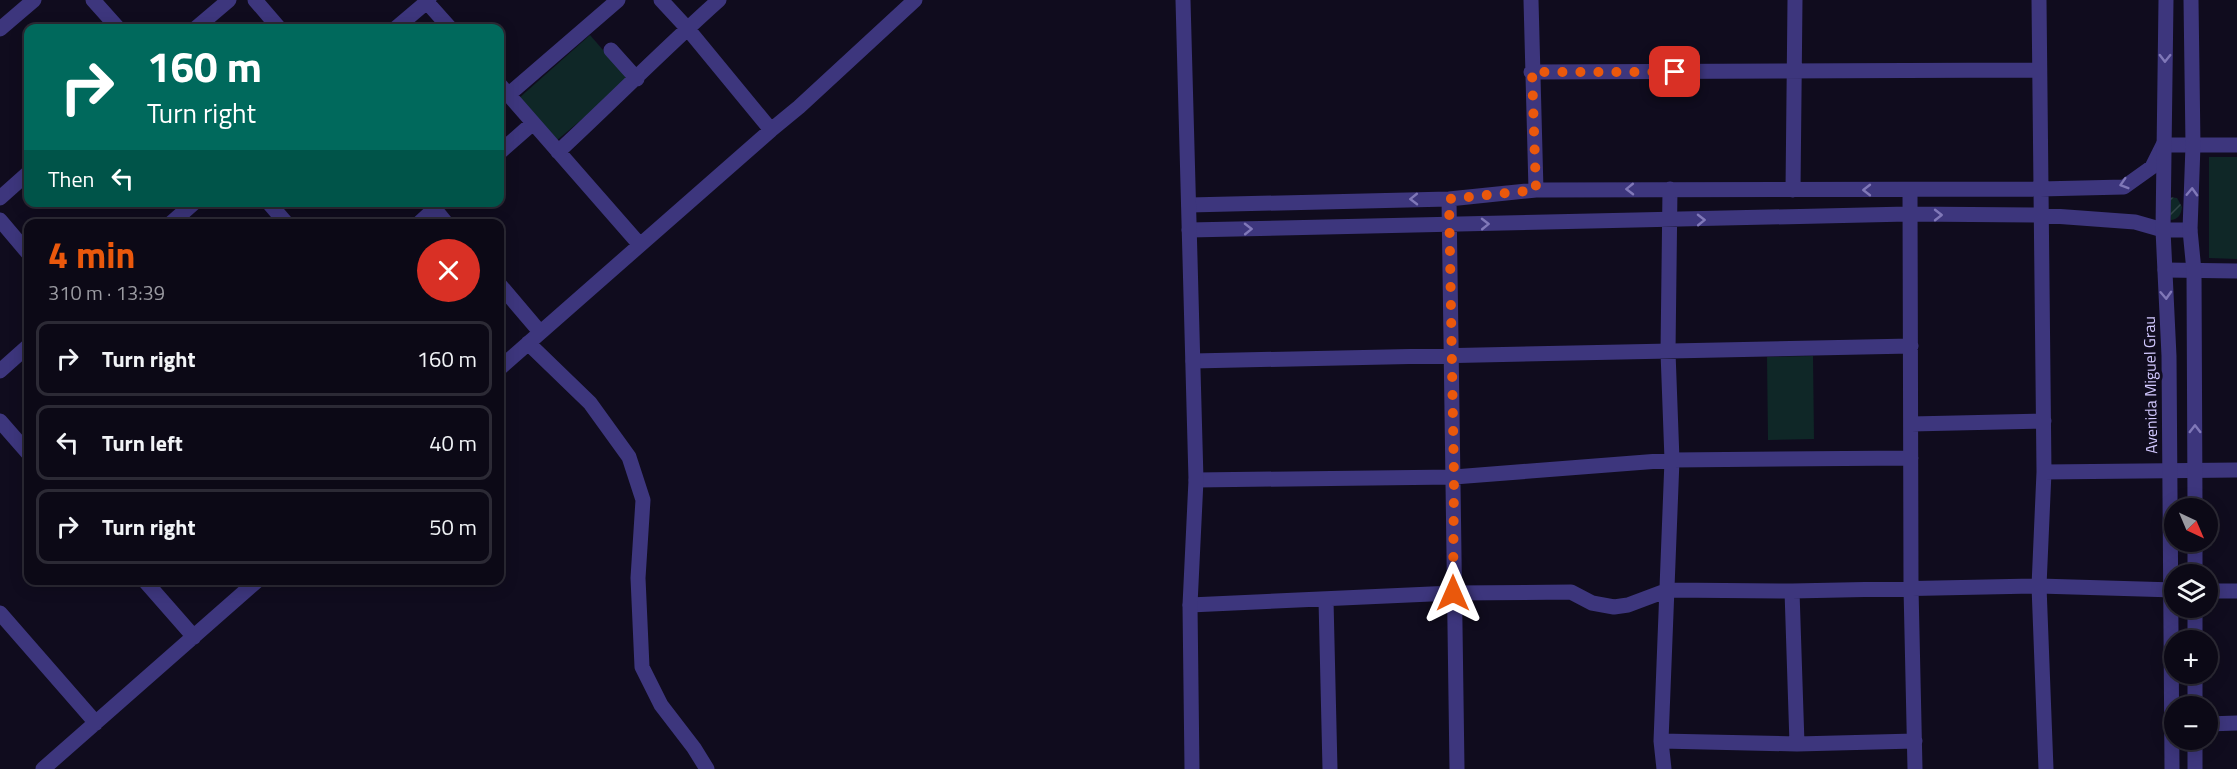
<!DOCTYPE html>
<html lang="en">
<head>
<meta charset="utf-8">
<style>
	:root { --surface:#0c0916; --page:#1a1723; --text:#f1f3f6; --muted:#9a9aa1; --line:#2c2a35; --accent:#ea580c }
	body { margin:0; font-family:"Titillium Web",sans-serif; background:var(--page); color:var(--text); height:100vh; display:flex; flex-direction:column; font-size:22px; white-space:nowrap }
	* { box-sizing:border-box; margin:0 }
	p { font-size:20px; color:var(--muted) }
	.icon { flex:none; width:33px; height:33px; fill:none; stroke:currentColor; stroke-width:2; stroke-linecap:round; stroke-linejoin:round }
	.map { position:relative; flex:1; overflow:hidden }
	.drawer { position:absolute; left:24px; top:219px; width:480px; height:366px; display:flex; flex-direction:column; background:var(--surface); border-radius:12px; box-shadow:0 3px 15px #0003,0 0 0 2px var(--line) }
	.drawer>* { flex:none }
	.top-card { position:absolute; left:24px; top:24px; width:480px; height:183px; border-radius:12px; box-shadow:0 3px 15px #0003,0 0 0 2px var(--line); background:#00695c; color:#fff; overflow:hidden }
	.needle { width:39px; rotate:136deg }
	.tools { position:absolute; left:2164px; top:498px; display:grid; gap:12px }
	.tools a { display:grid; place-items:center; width:54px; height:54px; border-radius:50%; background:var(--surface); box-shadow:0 3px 15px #0003,0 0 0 2px var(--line); font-size:30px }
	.pin { position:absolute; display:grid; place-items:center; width:51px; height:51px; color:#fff; margin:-26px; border-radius:12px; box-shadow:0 3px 9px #0006 }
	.me { position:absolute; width:66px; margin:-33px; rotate:0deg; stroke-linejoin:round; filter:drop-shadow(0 0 4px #0008) }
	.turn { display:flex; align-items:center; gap:21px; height:126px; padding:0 24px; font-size:27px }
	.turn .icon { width:78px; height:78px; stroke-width:2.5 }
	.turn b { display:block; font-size:42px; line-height:51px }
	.then { display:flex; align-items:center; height:57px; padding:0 24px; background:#0003; gap:12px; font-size:22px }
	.round { display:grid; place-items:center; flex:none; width:63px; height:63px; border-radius:32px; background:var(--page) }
	.headline { display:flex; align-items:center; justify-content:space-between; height:102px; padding:0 24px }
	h1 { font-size:36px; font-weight:700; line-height:45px; color:var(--accent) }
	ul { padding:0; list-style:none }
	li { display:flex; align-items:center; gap:18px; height:75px; margin:0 12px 9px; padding:0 12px; border:3px solid var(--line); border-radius:12px }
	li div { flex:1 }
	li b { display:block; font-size:22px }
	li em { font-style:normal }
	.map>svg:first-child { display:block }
	.green { fill:#0f2727 }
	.garden { fill:url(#garden-furrows) }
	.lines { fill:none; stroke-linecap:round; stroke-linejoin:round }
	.minor { stroke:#3d367d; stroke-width:15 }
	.tertiary { stroke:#3d367d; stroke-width:15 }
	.oneway { stroke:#8078b8 }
	.route { stroke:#ea580c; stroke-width:10; stroke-dasharray:0 18 }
	.labels { text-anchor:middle; stroke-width:6; stroke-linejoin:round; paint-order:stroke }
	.street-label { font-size:16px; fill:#d2c8ff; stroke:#100c1e }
</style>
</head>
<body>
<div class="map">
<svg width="2237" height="769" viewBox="0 0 2237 769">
	<defs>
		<pattern id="garden-furrows" width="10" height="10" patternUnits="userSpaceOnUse" patternTransform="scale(1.5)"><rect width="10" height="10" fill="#0f2727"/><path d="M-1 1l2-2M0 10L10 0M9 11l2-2" fill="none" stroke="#314547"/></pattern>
	</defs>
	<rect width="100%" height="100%" fill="#100c1e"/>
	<path class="green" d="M590,35L629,80L556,141L518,99Z
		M2209,157H2237V259L2209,258Z
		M1813,356L1814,439L1768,440L1767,357Z"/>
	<path class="garden" d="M2168,197L2177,198L2182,207C2181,215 2178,219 2171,220Z"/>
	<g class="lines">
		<path class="minor" d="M93,0L118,28
			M255,0L279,28
			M425,0L450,28
			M661,0L687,28L771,130
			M1531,0L1536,190
			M2039,0L2044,472L2039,586L2046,769
			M196,28L229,0
			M396,28L429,0
			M0,29L34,0
			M611,50L637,79
			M1531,72L2039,70
			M500,85L640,245
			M508,95L618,0
			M500,152L533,123
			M558,152C612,102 664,49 719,0
			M1793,190L1795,0
			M1910,190L1911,588L1915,769
			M0,198L28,173
			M1449,199L1457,769
			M268,202L287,224
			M429,202L447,224
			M1189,205L1449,199L1536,190L2040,189L2124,187L2152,167L2163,145H2237
			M0,220L28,253
			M170,224L195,202
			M418,224L442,202
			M1189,230L1908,214L2040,215L2135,222L2163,230H2190
			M2165,270L2237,271
			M500,285L540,332
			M528,343L590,403L629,457L643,500L638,578L642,667L661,705L694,748L707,769
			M1193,361L1911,346
			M500,368L771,130L799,107L915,0
			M0,371L28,346
			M0,421L28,453
			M1911,424L2044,421
			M2044,472L2237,470
			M1196,480L1454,477L1672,460L1911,458
			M144,580L194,637
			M1792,591L1797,744
			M2208,591H2237
			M1326,600L1330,769
			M1190,605L1453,593L1571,592L1592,603L1614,607L1628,605L1668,590L1792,591L2039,586L2175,590
			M0,613L96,723
			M2208,724L2237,723
			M1661,741L1797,744L1915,741
			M43,769L258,580
			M1664,769L1661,741L1672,460L1668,352L1670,189"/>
		<path class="tertiary" d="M1183,0L1196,480L1190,605L1192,769
			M2166,0L2163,230L2169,356L2172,769
			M2191,0L2193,145L2190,230L2194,271L2195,508
			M2195,542V574
			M2195,608V640
			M2195,674V706
			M2195,740V769"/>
	</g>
	<defs><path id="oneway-chevron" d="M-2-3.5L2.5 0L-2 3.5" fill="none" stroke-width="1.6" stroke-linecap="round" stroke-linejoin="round" transform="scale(1.5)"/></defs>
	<g class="oneway">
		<use href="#oneway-chevron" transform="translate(2165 58) rotate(91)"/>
		<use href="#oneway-chevron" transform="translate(2124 184) rotate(163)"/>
		<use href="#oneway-chevron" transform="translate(1630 189) rotate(179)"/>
		<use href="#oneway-chevron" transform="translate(1867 190) rotate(180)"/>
		<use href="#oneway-chevron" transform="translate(2192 192) rotate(-88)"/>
		<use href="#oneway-chevron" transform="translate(1414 199) rotate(179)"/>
		<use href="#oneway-chevron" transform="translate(1938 215)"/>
		<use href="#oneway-chevron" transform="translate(1701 220) rotate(-1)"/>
		<use href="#oneway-chevron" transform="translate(1485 224) rotate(-1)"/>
		<use href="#oneway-chevron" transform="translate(1248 229) rotate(-1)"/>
		<use href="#oneway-chevron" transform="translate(2166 295) rotate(87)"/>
		<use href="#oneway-chevron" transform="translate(2195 429) rotate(-90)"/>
	</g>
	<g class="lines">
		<path class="route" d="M1453,593L1454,477L1449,199L1536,190L1532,72H1675"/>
	</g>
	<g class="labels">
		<g class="street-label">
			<text transform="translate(2150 385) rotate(-91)" y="6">Avenida Miguel Grau</text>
		</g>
	</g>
</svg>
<div class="tools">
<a><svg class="needle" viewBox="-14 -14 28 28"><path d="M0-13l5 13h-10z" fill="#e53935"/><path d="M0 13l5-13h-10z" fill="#9a9aa1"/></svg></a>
<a><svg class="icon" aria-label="layers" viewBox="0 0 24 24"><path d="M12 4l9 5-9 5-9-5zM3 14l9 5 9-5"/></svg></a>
<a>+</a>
<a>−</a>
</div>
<div class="pin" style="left:1675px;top:72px;background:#d93025"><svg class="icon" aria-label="arrive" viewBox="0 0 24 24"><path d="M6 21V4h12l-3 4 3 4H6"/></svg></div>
<svg class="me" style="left:1453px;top:593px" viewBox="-20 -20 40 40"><path d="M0-17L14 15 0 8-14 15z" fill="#ea580c" stroke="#fff" stroke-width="4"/></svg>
<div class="top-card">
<div class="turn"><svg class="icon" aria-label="right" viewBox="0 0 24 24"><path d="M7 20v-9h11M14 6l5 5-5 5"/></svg><div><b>160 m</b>Turn right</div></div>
<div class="then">Then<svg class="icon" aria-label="left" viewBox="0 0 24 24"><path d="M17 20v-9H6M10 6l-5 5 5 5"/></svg></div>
</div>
<section class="drawer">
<div class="headline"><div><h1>4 min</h1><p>310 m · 13:39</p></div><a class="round" style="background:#d93025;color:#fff"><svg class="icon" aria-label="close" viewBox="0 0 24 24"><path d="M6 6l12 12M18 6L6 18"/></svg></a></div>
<ul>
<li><svg class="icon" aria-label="right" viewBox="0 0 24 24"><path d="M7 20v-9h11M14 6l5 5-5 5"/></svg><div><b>Turn right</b></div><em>160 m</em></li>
<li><svg class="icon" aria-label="left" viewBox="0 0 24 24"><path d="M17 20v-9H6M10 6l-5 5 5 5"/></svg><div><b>Turn left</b></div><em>40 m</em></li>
<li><svg class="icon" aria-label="right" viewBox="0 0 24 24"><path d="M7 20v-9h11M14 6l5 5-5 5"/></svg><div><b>Turn right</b></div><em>50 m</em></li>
</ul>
</section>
</div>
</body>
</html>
